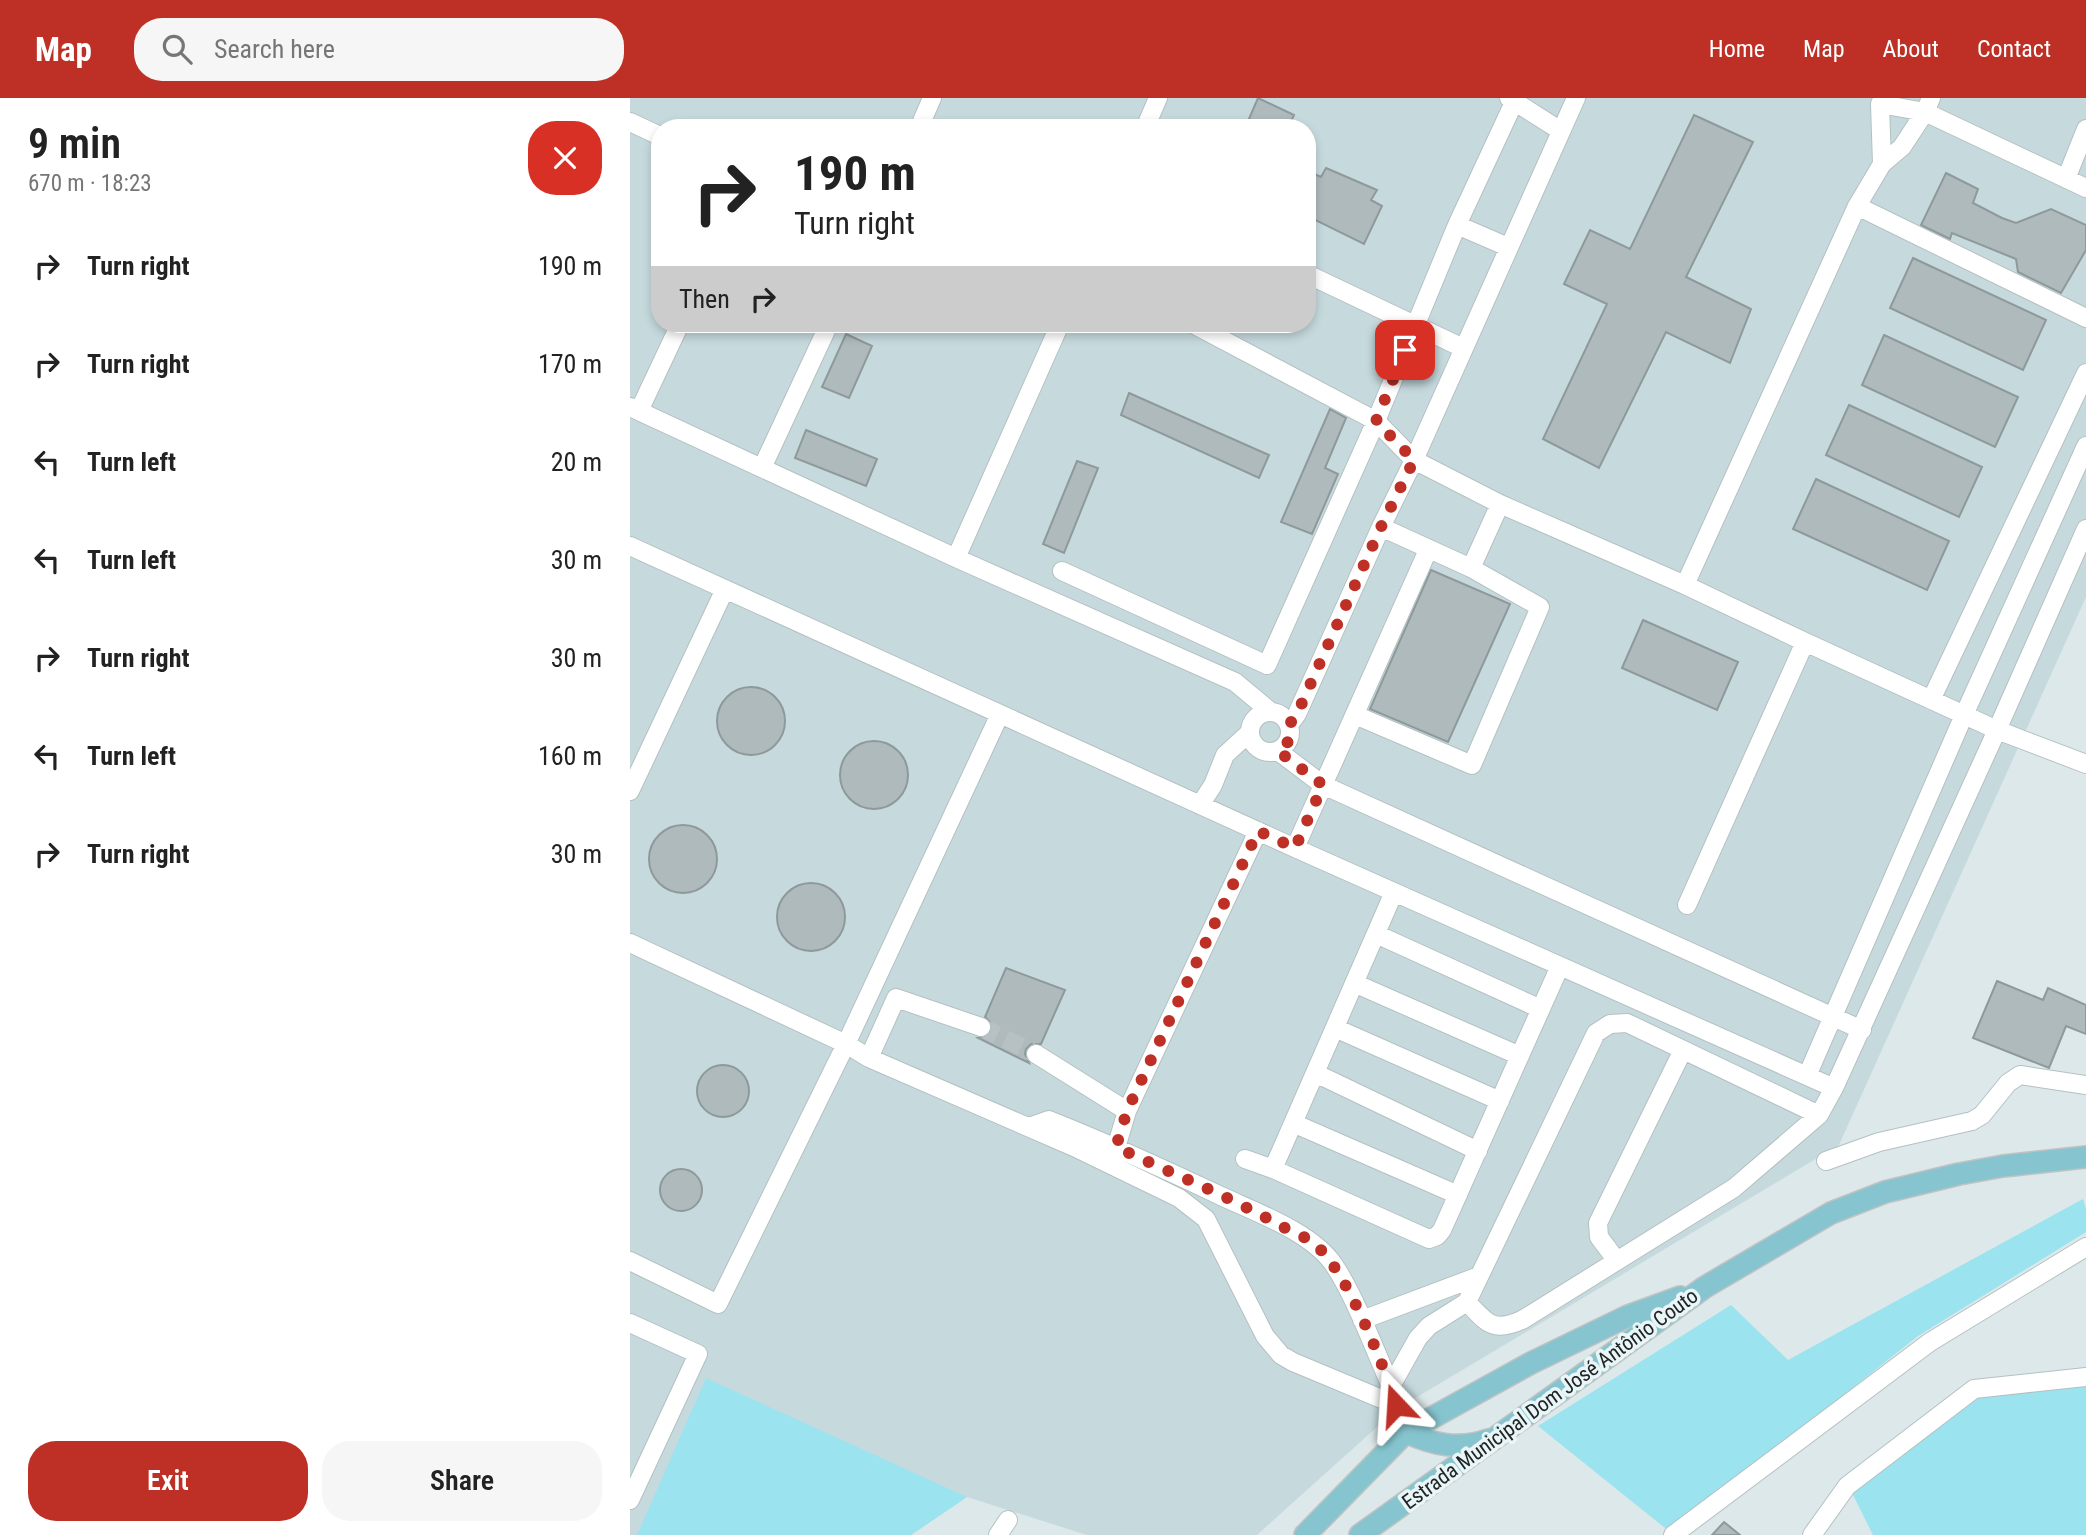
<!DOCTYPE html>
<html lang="en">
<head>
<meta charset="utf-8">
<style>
	:root { --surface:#fff; --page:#f6f6f6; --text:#222; --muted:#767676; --accent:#be3026 }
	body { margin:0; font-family:"Roboto Condensed",sans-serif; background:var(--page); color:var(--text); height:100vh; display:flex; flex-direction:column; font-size:26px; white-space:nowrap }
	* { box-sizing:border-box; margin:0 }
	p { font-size:23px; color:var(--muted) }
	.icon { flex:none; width:38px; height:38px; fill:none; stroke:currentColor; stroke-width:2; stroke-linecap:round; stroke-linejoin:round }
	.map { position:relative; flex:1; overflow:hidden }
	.drawer { display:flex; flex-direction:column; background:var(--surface); width:630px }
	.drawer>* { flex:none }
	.guide { position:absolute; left:21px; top:21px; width:665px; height:214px; border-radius:28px; box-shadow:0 4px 10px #0003; background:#fff; color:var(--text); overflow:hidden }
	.pin { position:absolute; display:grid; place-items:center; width:60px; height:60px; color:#fff; margin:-30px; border-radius:14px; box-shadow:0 4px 10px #0006 }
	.me { position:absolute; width:77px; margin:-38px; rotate:340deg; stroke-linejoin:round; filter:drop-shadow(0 0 5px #0008) }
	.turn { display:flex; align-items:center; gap:24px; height:147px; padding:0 28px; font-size:32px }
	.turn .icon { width:91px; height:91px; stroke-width:2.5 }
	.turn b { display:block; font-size:49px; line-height:60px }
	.then { display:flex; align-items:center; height:66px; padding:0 28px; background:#0003; gap:14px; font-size:26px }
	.round { display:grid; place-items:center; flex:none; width:74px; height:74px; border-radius:28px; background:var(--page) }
	.head { display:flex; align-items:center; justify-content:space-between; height:119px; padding:0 28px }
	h1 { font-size:42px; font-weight:600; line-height:52px }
	.action { display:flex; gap:14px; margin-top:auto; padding:14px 28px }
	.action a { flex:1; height:80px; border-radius:28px; background:var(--accent); color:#fff; font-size:28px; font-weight:600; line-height:80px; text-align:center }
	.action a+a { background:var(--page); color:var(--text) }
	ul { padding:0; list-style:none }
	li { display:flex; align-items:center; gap:21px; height:98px; padding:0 28px }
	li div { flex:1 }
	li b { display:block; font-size:26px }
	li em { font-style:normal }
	header { display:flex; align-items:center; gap:42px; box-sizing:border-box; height:98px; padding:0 35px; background:var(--accent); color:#fff }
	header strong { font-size:33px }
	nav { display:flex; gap:38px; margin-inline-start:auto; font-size:24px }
	.search { width:490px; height:63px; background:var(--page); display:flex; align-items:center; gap:18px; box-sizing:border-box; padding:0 24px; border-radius:28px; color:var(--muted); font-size:26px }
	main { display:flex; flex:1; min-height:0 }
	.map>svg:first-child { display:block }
	.built { fill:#c6dade; fill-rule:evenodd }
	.green { fill:#9be3ef }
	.building { fill:#aebabc; stroke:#8e999b; stroke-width:2 }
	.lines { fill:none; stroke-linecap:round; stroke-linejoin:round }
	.minor-tunnel { stroke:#b7c1c3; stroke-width:18; stroke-dasharray:18 9; stroke-linecap:butt }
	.minor-casing { stroke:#b4c0c2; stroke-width:20 }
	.major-casing { stroke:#c1c2c2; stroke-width:24 }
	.minor { stroke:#fff; stroke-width:18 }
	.major { stroke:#86c5cf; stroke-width:21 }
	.route { stroke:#be3026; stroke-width:12; stroke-dasharray:0 21.6 }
	.labels { text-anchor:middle; stroke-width:7; stroke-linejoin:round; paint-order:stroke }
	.street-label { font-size:21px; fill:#212526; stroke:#e9f5f7 }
</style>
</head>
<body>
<header>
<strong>Map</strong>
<div class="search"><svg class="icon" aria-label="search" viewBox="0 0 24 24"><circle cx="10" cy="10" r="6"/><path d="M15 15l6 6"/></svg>Search here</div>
<nav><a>Home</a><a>Map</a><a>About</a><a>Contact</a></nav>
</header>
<main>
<section class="drawer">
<div class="head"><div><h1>9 min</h1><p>670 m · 18:23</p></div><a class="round" style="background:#d93025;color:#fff"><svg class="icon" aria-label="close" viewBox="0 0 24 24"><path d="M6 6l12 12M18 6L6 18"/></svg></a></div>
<ul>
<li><svg class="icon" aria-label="right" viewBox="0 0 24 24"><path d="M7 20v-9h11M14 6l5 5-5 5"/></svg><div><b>Turn right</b></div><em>190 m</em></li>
<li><svg class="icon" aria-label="right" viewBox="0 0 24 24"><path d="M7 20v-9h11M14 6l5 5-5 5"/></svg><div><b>Turn right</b></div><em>170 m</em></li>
<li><svg class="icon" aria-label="left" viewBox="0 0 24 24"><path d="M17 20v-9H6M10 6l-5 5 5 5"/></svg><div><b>Turn left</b></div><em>20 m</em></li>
<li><svg class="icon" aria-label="left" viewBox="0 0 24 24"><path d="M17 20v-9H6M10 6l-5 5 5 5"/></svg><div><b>Turn left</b></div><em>30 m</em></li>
<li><svg class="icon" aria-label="right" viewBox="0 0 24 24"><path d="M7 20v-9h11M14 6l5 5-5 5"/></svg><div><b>Turn right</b></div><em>30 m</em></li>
<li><svg class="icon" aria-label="left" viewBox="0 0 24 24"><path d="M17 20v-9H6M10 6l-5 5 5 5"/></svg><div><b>Turn left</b></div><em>160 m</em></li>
<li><svg class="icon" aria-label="right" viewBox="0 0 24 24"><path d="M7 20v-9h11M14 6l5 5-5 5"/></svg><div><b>Turn right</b></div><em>30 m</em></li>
</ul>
<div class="action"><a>Exit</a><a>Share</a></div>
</section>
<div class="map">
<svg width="1456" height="1437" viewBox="0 0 1456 1437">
	<rect width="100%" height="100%" fill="#dce8ea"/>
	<path class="built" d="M0,0H1456V499L1209,1047L767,1311L627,1437H457L337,1399L281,1437H0ZM30,30H677V226H30Z"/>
	<path class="green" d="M1453,1101L1456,1111V1134L1288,1238L1040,1434L908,1328L1101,1207L1158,1262Z
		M76,1280L337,1399L281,1437H7Z
		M1456,1284V1437H1243L1221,1393L1347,1296Z"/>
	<path class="building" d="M628,0L664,17L658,30H615Z
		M1064,17L1123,44L1056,179L1121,211L1100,265L1036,234L969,370L913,341L977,206L934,186L960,132L1000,151Z
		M696,70L747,92L741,102L752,108L734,146L677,118V80L680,74L691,79Z
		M1316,75L1348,91L1343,105L1372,120L1386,125L1421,111L1456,127V152L1431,195L1388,174L1386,161L1322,135L1320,141L1291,127Z
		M1283,160L1416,222L1393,272L1260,210Z
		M216,236L242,248L219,300L192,289Z
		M1254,237L1388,299L1365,349L1232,287Z
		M499,295L639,357L629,380L491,317Z
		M1219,307L1352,369L1329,419L1196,357Z
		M700,311L716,320L695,370L708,376L682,436L651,424Z
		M176,332L247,361L236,388L165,360Z
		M447,363L468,370L434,455L413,446Z
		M1186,381L1319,443L1297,492L1163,431Z
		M801,472L880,506L818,644L740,611Z
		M1013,522L1108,564L1087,612L992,570Z
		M87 623a34 34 0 1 1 68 0a34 34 0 1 1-68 0Z
		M210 677a34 34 0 1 1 68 0a34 34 0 1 1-68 0Z
		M19 761a34 34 0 1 1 68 0a34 34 0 1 1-68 0Z
		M147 819a34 34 0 1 1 68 0a34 34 0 1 1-68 0Z
		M376,870L435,892L411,946H401L396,951L395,956L399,965L348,940L358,938L361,933L362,926L355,919Z
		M1367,883L1413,902L1418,890L1456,907V936L1436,928L1419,970L1343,940Z
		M67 993a26 26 0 1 1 52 0a26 26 0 1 1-52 0Z
		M30 1092a21 21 0 1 1 42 0a21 21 0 1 1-42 0Z
		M1094,1424L1110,1437H1082Z"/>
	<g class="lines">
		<path class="minor-tunnel" d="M351,929L406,956"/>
		<defs>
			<path id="minor" d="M879,0L931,33
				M1250,6L1295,14L1456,90
				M0,24L30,38
				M289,30L302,0
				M515,30L528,0
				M1252,66L1250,6L1253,0
				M1436,81L1456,31
				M1227,108L1456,220
				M827,127L878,149
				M677,176L833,250
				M563,226L746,323L784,362L870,406L1055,487L1175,544L1367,632L1456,666
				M0,309L326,460L605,584L641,614
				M9,313L50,226
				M132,370L199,226
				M0,448L665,750L1204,990L1367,632L1456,431
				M326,460L430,226
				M841,470L870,406
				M432,473L637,567L746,323L827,127L886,0
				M1055,487L1227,108L1252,66L1272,49L1295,14L1301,0
				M1301,602L1456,275
				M620 634a20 20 0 1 1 40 0a20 20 0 1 1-40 0Z
				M725,617L842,667L910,509L841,470L751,429
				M659,627L667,616L751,429L784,362L946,0
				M648,653L693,687L1232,932
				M0,693L95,491
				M570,707L583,687L595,657L620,634
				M665,750L798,452
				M1057,807L1175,544
				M746,836L911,911
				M0,845L216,946L239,960L266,900L351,929
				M724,885L890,958
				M705,930L870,1003
				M406,956L497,1013L628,733
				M239,960L444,1049L549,1100L576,1121L635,1238L651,1257L663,1264L766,1307L776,1334
				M685,975L848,1053
				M1177,978L1334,617L1456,348
				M1189,1017L997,925L980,926L966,935L837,1204C857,1225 862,1235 892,1222L1104,1090L1189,1017L1204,990
				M663,1025L828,1097
				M399,1029L419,1022C477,1045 534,1071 591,1098C625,1114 682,1134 704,1167C726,1200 744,1251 761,1288
				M483,1060L497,1013
				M615,1061L643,1071L799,1141L807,1138L812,1132L930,868
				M1196,1063L1249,1044L1342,1023L1352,1017L1378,985L1390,977L1456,987
				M643,1071L764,794
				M0,1163L88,1206L216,946L370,616
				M987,1163L969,1139L968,1125L1053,952
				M732,1222L849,1178
				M0,1225L68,1256L0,1402
				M762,1294L761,1288L788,1240L799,1228L837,1204
				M368,1437L378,1422
				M1043,1437L1300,1244L1456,1149
				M1182,1437L1217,1388L1344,1291L1456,1279"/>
			<path id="major" d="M776,1334C803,1347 829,1352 858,1342
				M675,1437L776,1334L901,1265L998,1218L1050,1199
				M730,1437L1075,1189L1201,1115L1255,1094L1329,1076L1373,1068L1456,1059"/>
		</defs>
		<use href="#minor" class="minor-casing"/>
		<use href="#major" class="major-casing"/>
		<use href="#minor" class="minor"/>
		<use href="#major" class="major"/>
	</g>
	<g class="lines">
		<path class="route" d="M766,1307C754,1267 718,1177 688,1149C679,1140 663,1134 651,1128C598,1098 541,1075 486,1049L497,1013L628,733L665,750L693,687L648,653L659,643V627L667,616L751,429L784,362L746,323L775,252"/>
	</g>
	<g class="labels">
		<g class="street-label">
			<text transform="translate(920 1301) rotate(-36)" y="7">Estrada Municipal Dom José Antônio Couto</text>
		</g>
	</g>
</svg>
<div class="pin" style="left:775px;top:252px;background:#d93025"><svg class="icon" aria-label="arrive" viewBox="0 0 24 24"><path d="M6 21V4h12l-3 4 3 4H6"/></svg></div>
<svg class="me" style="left:766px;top:1307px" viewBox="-20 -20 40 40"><path d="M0-17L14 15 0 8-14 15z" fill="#be3026" stroke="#fff" stroke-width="4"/></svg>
<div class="guide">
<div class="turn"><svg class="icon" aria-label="right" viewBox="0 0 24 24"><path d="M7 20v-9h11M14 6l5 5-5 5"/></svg><div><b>190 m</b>Turn right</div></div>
<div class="then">Then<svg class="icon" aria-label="right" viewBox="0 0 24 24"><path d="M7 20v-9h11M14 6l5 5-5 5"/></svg></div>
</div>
</div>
</main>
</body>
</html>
